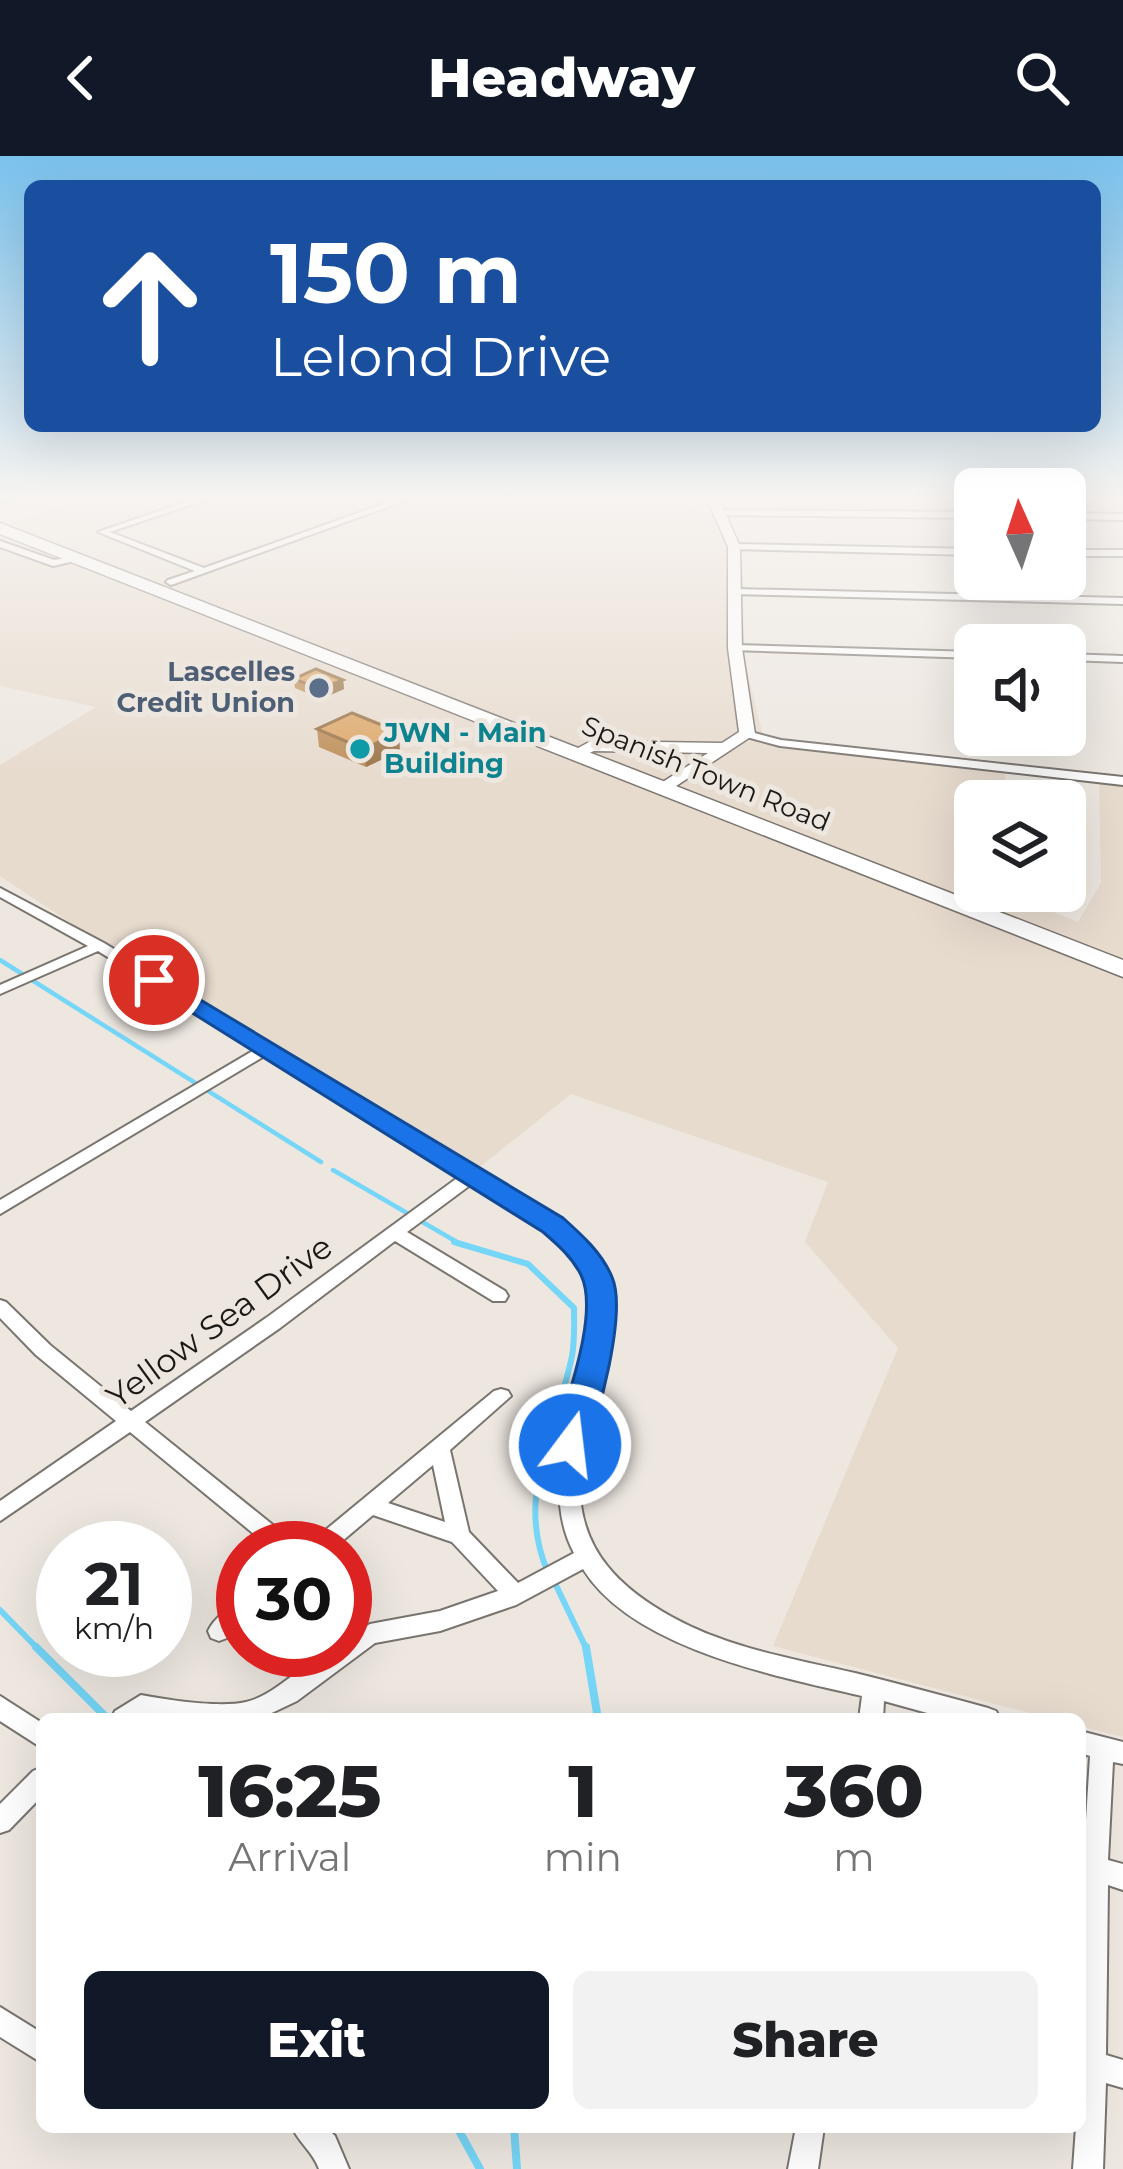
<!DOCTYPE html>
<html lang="en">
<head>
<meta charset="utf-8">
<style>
	:root { --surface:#fff; --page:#f2f2f2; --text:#202124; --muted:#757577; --accent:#111827 }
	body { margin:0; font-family:Montserrat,sans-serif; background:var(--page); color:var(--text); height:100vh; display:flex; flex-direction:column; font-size:45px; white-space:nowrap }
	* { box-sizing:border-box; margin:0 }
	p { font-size:39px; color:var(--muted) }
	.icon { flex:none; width:66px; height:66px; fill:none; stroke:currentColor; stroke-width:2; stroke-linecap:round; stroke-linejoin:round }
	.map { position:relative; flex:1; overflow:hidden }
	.drawer { position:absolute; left:36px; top:1557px; width:1050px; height:420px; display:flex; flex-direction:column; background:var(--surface); border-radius:18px; box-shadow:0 12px 48px #0002 }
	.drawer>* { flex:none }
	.hud { position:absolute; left:24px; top:24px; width:1077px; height:252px; border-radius:18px; box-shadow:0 12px 48px #0002; background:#1a4fa0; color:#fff; overflow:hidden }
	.needle { width:78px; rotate:357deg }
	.tools { position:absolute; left:954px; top:312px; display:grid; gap:24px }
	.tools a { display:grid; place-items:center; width:132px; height:132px; border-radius:18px; background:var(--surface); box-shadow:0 12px 48px #0002; font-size:60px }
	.speed { position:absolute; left:36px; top:1365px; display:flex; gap:24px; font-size:60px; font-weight:700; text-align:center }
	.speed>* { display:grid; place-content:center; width:156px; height:156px; border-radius:50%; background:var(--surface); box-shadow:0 12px 48px #0002; line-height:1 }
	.speed small { font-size:30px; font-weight:400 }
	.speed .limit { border:18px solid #d22; background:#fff; color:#111 }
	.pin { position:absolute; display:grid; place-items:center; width:102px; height:102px; color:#fff; margin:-51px; border:6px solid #fff; border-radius:50%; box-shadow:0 3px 12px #0007 }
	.me { position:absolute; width:132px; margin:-66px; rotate:15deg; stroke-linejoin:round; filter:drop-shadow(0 0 9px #0008) }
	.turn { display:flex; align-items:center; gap:42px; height:252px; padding:0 48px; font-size:54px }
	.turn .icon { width:156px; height:156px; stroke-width:2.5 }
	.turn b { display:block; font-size:84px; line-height:102px }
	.eta { display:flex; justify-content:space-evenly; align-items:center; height:204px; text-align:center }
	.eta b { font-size:72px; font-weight:800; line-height:84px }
	.primary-button { display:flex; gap:24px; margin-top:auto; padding:24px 48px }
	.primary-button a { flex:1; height:138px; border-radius:18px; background:var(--accent); color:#fff; font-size:48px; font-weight:800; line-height:138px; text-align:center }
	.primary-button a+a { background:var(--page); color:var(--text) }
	header { display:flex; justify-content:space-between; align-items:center; height:156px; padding:0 48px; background:var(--accent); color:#fff; font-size:54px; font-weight:800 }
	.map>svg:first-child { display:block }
	.built { fill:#e7dbce }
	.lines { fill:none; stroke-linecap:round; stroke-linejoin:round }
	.stream-far2 { stroke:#76d6f7; stroke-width:4.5 }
	.stream-far1 { stroke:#76d6f7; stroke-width:6 }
	.stream { stroke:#76d6f7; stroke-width:8 }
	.canal { fill:#76d6f7; fill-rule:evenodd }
	.street-casing { stroke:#7a746f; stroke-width:4 }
	.secondary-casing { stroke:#7a746f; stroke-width:3 }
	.highway-casing { stroke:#7a746f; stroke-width:3 }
	.street { fill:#fff; fill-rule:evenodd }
	.secondary { fill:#fff; fill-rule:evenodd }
	.highway { fill:#fff; fill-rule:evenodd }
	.wall { fill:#be905a }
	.shaded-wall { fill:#9b754a }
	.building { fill:#dda769; stroke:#9b754a; stroke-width:3 }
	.route { fill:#1a73e8; stroke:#114b97; stroke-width:3 }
	.service-dot { fill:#5c6f8a; stroke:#ede7e0; stroke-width:4.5 }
	.culture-dot { fill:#0f9aa8; stroke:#ede7e0; stroke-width:4.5 }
	.labels { text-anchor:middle; stroke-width:10; stroke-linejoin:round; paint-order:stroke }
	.far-service-label { font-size:27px; font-weight:bold; fill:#4e5e75; stroke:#ede7e0; text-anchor:end }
	.far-culture-label { font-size:27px; font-weight:bold; fill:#0d838f; stroke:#ede7e0; text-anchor:start }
	.far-street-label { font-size:27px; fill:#1b1916; stroke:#ede7e0 }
	.street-label { font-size:33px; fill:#1b1916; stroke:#ede7e0 }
</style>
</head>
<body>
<header><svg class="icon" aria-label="back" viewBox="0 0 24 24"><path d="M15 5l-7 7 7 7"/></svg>Headway<svg class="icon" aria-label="search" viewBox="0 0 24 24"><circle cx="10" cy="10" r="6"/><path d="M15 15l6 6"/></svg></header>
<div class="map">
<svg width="1123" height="2013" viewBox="0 0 1123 2013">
	<rect width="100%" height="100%" fill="#ede7e0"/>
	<path class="built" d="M91,340H683L688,353L726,362L742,399L744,503L765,588L1004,612L1008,645H975V735H1019L1021,743L1078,766L1101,727L1099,623L1123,627V1581L1080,1570V1563H1053L773,1490L898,1192L805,1086L828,1026L571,938L461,1026L0,720V609L96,551L0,530V371Z"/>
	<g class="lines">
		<path class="stream-far2" d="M0,804L321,1006
			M333,1014L462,1089"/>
		<path class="stream-far1" d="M454,1086L528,1108L574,1152C574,1168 575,1184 572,1200C557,1274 515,1338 547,1414
			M553,1423L587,1494
			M0,1454L39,1494"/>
		<path class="stream" d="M36,1491L108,1563
			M586,1491L598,1563
			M457,1971L480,2013
			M514,1971L517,2013"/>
		<path class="canal" d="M13,340H27L0,350V344Z"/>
		<defs>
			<path id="street" d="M203,340H216L110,376L204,412L406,340H418L171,429L166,426L168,424L195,415L98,376Z
				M717,354L975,356V362L714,359Z
				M1065,357L1123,358V364L1065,363Z
				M0,385L54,404L79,400L83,403L53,410L0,391Z
				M734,388L975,393V399L731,393L730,391Z
				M1065,394H1123V400H1065Z
				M736,433L1123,442V448L733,438L731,436Z
				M735,489L975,496V502L731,494V490Z
				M1065,498L1123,500V506L1065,504Z
				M747,575L781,584L1123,621V629L780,590L743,580V576Z
				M0,732L104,787L559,1065C578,1081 597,1097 606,1120C618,1149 609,1181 601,1210C571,1322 556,1397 672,1461C728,1492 793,1503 855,1517C900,1528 944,1540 988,1552L996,1555L1000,1563H949L884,1545L883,1563H859L862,1540C777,1520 633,1493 583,1413L516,1449L440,1475L375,1487L297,1545L259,1563H111L115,1555L141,1539C168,1544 220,1552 246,1546C282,1538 310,1494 345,1494V1483L370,1468L440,1455L498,1435L452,1386L373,1359L334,1392H308L311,1386L494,1235L501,1233L508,1235L511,1240L450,1294L469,1376L518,1427L574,1397C523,1302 625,1174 583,1110C558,1072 510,1050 473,1027L407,1076L505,1135L508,1140L505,1145H493L395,1085L280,1172L145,1266L294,1386L297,1392H271L130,1276L0,1365V1345L116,1265L36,1199L0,1162V1144L6,1146L50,1189L131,1255L266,1162L460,1020L266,899L0,1058V1044L256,893L98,795L0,838V829L88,790L0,741ZM433,1309L445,1366L388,1347Z
				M243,1445V1468L227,1482L219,1485L211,1482L208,1475C214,1462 230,1450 243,1445Z
				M0,1540L42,1567V1592L0,1565Z
				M1080,1575L1123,1586V1608L1113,1606L1108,1704L1123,1708V1734L1108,1729L1106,1899L1123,1904V1932L1106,1927L1103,2013H1073L1076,1971H1080L1083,1721H1080V1695L1084,1696L1090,1600L1080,1597Z
				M42,1611V1640L9,1674L0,1677V1648L33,1615Z
				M0,1851L42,1877V1907L0,1881Z
				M292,1971H326L335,1980L349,2013H319C313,1996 299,1987 292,1971Z
				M796,1971H824L818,2013H788Z"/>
			<path id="secondary" d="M706,340H718L740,391L742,492L755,578L664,638L655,633L658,629L708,597L594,595L575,603L567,598L591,585L722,587L739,576L728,492V391Z"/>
			<path id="highway" d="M0,367L1123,804V821L0,378Z"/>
		</defs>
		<use href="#street" class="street-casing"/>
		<use href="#secondary" class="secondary-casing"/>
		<use href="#highway" class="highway-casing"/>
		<use href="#street" class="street"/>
		<use href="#secondary" class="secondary"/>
		<use href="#highway" class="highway"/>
	</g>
	<path class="wall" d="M294,523L343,524L344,533L321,543L295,532Z
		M317,573L400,595L366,611L319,591Z"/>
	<path class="shaded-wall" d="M343,524L344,533L321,543L320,533Z
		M399,576L400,595L366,611L364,593Z"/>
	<path class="building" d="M316,513L343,524L320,533L294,523Z
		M352,557L399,576L364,593L317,573Z"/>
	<linearGradient id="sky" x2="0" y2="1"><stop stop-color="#7ac2ee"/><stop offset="0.55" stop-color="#f7f4f1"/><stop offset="1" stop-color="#f7f4f1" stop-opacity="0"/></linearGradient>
	<rect width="1123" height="622" fill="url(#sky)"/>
	<path class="route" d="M154,816L563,1062C582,1079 602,1097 612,1121C627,1155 599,1265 582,1298L570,1302L559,1298L554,1289C565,1247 600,1158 581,1119C572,1101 558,1089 543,1076L146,828L142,824Z"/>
	<circle class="service-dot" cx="319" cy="532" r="12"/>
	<circle class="culture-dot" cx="360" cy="593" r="12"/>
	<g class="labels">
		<g class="far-service-label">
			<text x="295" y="525">Lascelles<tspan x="295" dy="31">Credit Union</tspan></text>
		</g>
		<g class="far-culture-label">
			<text x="384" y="586">JWN - Main<tspan x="384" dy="31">Building</tspan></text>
		</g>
		<g class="far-street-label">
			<text transform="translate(706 618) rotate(22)" y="9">Spanish Town Road</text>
		</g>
		<g class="street-label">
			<text transform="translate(219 1165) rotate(-36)" y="12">Yellow Sea Drive</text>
		</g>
	</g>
</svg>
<div class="tools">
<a><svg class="needle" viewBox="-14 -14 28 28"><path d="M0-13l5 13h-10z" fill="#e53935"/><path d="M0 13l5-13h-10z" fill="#757577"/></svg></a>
<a><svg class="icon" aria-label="sound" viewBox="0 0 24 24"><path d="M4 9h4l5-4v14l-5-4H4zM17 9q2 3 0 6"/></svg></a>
<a><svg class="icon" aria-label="layers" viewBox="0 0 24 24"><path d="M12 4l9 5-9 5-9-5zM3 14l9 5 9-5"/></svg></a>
</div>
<div class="speed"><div>21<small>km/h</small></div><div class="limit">30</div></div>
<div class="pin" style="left:154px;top:824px;background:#d93025"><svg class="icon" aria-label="arrive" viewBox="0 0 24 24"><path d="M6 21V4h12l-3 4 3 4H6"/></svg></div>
<svg class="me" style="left:570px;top:1289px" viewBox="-20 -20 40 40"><circle r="17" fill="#1a73e8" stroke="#fff" stroke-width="3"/><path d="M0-11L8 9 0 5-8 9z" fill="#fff"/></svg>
<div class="hud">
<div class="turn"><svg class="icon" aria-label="ahead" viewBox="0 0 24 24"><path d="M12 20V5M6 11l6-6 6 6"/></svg><div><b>150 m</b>Lelond Drive</div></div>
</div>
<section class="drawer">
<div class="eta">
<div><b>16:25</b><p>Arrival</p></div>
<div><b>1</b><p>min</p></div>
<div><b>360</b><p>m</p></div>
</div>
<div class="primary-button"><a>Exit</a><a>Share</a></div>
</section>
</div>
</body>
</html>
